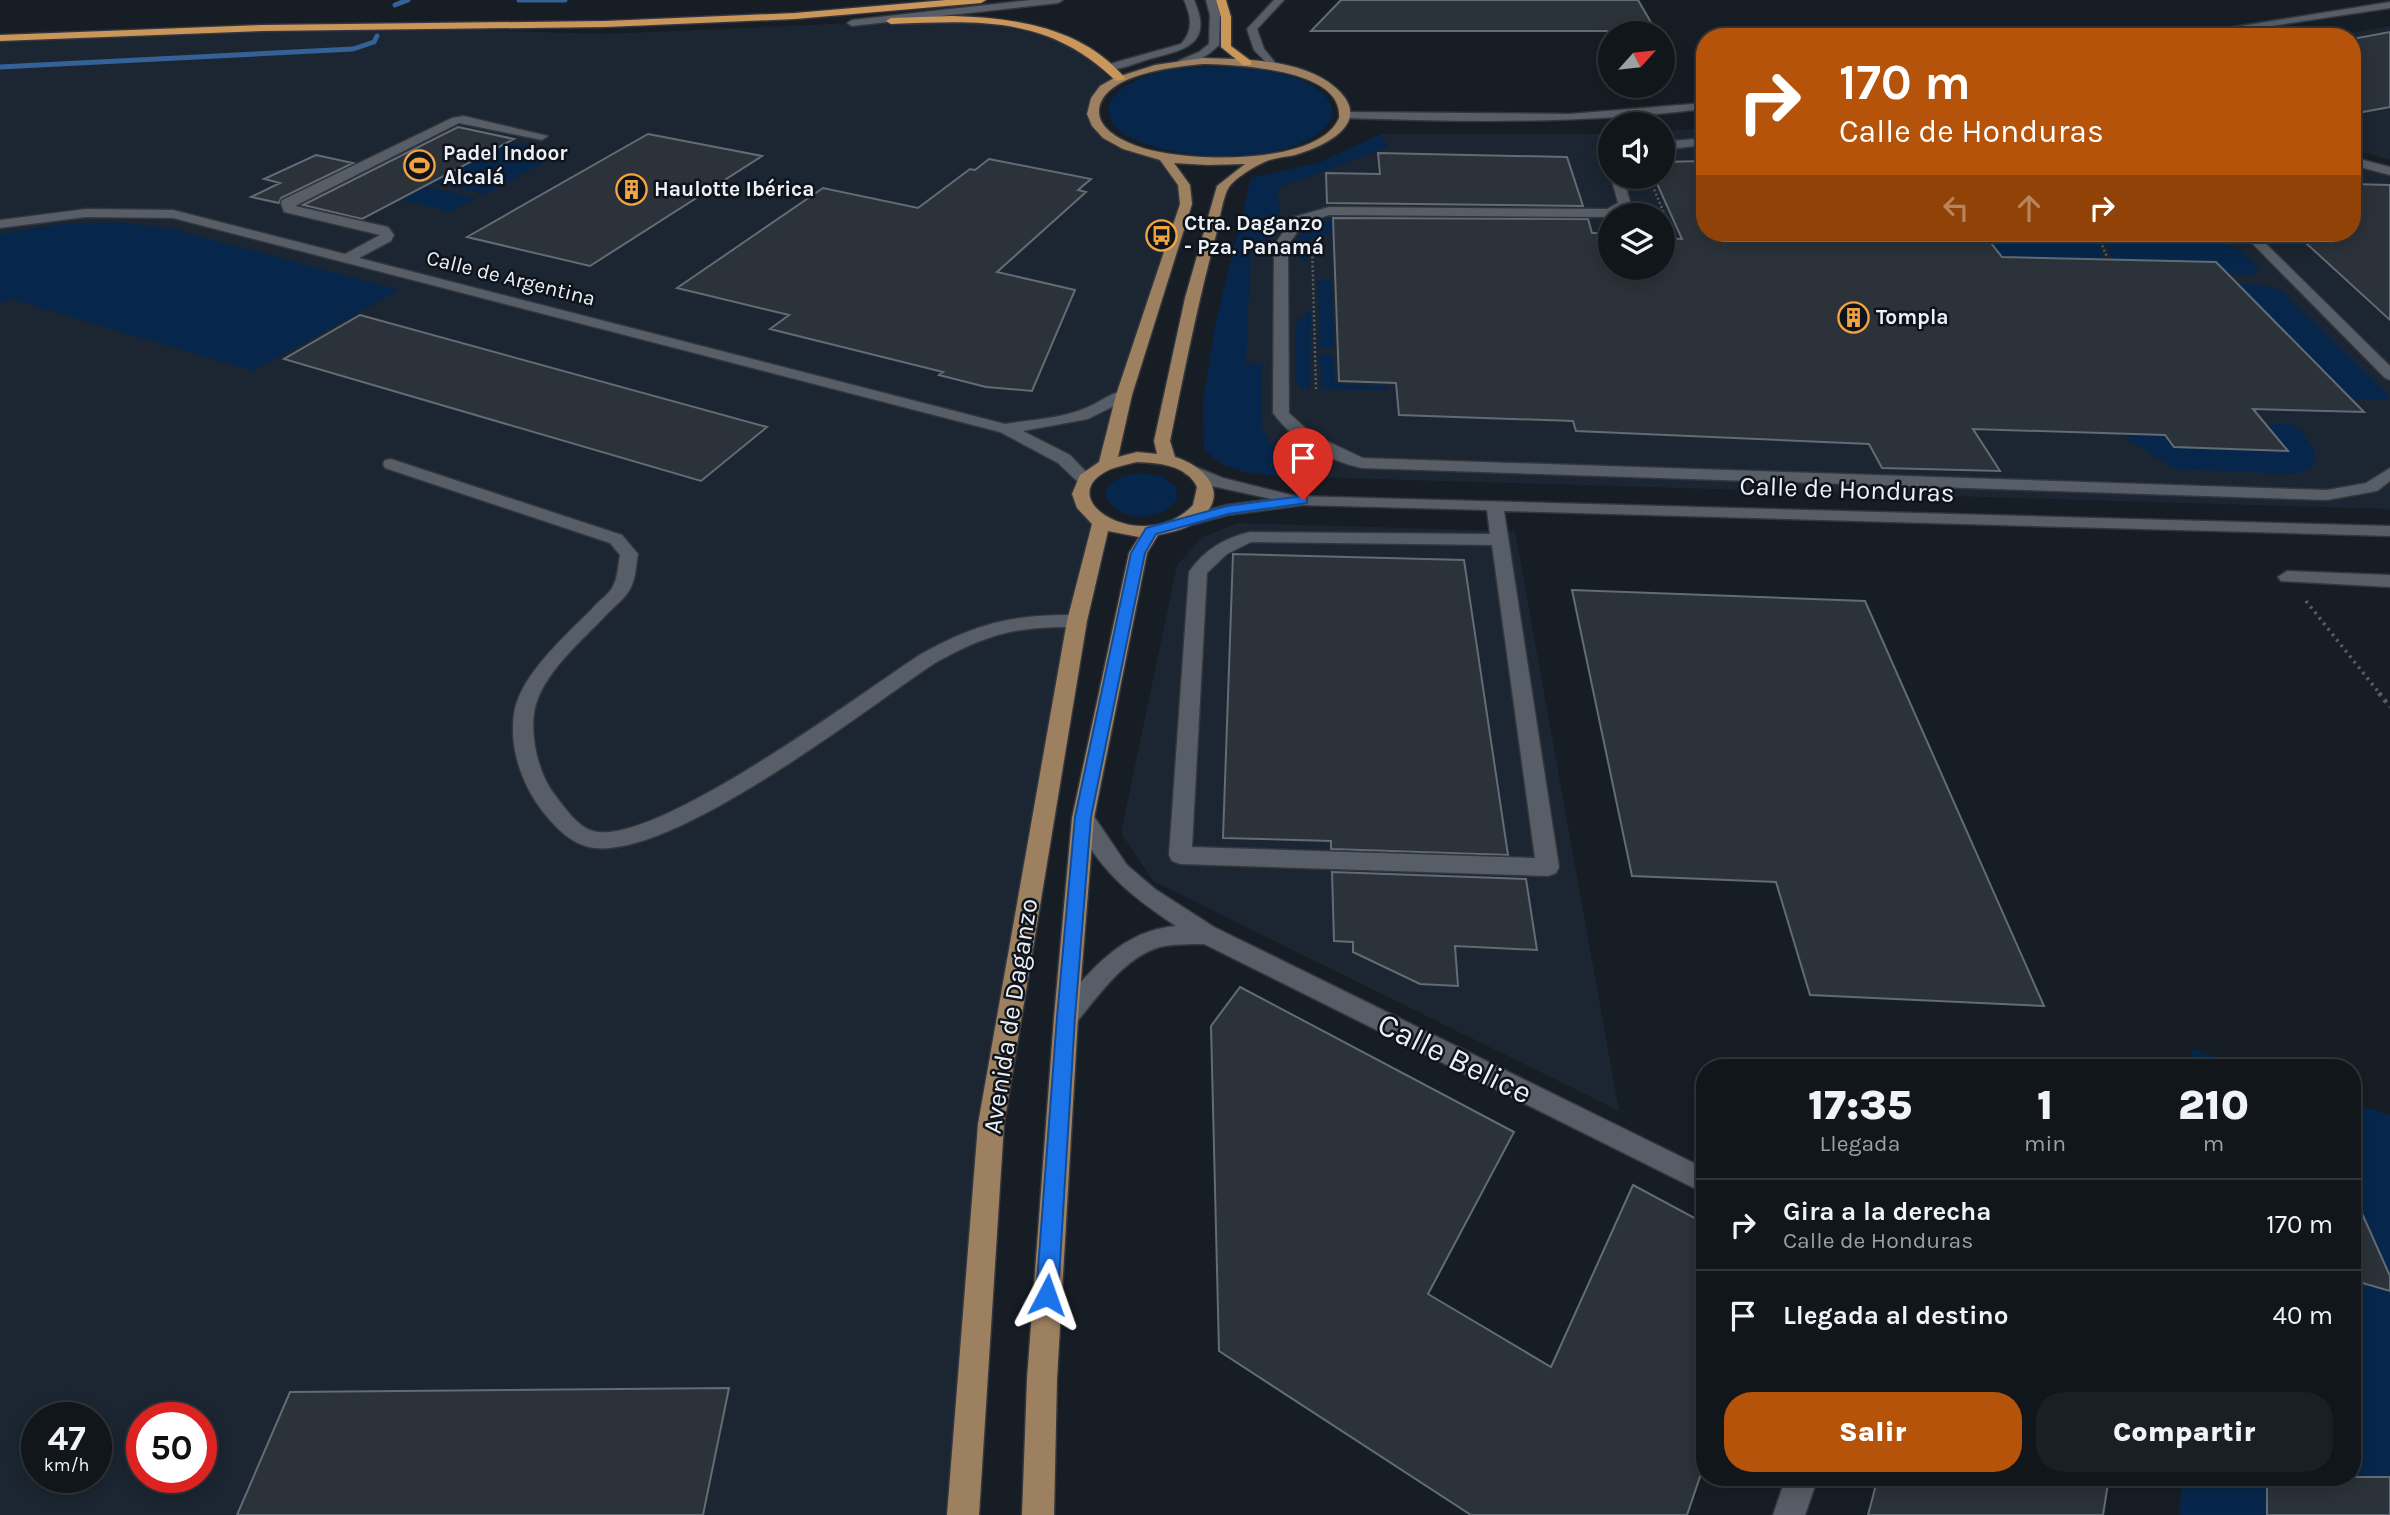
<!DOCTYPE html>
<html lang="es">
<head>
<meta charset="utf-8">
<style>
	:root { --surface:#11161b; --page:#1a1f24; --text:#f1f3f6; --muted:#9c9fa3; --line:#30353a; --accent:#b45309 }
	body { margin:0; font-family:Karla,sans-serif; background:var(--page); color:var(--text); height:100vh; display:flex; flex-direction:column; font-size:26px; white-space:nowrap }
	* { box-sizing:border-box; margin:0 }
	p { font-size:23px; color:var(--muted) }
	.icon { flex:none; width:38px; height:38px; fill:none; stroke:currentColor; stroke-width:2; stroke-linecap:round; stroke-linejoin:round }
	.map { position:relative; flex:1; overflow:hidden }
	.details { position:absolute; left:1696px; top:1059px; width:665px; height:427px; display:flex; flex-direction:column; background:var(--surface); border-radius:28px; box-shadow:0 4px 18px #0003,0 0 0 2px var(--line) }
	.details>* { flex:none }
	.banner { position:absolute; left:1696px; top:28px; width:665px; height:214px; border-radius:28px; box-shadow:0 4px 18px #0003,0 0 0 2px var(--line); background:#b45309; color:#fff; overflow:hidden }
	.needle { width:46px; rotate:63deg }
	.fabs { position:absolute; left:1598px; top:21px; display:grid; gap:14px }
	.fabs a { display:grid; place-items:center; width:77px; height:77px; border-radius:50%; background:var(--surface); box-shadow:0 4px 18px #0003,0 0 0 2px var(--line); font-size:35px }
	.speed { position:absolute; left:21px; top:1402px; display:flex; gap:14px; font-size:35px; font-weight:700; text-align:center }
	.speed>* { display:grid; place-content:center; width:91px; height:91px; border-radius:50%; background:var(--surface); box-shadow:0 4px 18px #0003,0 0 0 2px var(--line); line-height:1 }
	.speed small { font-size:18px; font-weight:400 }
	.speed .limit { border:10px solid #d22; background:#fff; color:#111 }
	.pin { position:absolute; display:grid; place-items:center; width:60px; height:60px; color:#fff; margin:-72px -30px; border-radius:50% 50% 50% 0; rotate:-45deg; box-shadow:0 0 7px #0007 }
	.pin .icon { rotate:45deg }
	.me { position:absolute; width:77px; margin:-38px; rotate:4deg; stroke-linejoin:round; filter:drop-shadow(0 0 5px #0008) }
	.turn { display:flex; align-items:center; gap:24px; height:147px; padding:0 28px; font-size:32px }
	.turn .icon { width:91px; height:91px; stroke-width:2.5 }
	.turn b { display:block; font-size:49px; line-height:60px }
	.lanes { display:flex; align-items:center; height:66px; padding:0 28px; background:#0003; justify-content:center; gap:35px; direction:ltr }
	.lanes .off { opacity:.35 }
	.eta { display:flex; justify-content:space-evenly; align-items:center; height:119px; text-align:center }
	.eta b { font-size:42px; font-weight:800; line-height:49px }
	.primary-button { display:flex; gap:14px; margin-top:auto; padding:14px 28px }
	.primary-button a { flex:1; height:80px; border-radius:28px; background:var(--accent); color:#fff; font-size:28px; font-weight:800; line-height:80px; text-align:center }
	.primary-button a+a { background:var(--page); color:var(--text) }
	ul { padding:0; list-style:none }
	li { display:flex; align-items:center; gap:21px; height:91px; padding:0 28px; border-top:2px solid var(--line) }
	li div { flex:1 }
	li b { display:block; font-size:26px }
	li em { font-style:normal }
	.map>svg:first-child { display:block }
	.built { fill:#1b2632; fill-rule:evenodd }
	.green { fill:#06274b }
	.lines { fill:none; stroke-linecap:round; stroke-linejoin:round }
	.stream { stroke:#346196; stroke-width:5 }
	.building { fill:#2b323a; stroke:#636b74; stroke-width:2 }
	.minor-casing { stroke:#33363c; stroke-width:3 }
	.major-casing { stroke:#33363c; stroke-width:3 }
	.highway-casing { stroke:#33363c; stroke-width:3 }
	.path-far2 { stroke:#585e64; stroke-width:2.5; stroke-dasharray:2 2.5; stroke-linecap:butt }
	.path-far1 { stroke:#585e64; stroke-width:3.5; stroke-dasharray:2.5 4.5; stroke-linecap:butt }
	.path { stroke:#585e64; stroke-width:4.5; stroke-dasharray:3.5 5; stroke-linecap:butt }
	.minor { fill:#575e67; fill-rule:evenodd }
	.major { fill:#9d805f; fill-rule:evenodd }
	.highway { fill:#cb9659; fill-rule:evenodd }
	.route { fill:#1a73e8; stroke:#114b97; stroke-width:2 }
	.labels { text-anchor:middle; stroke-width:5; stroke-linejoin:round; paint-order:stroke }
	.far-poi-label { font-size:21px; font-weight:bold; fill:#edf1f7; stroke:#0e141b; text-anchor:start }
	.far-street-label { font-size:21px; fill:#edf1f7; stroke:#0e141b }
	.street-label { font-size:26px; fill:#edf1f7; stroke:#0e141b }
	.near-street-label { font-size:32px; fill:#edf1f7; stroke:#0e141b }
</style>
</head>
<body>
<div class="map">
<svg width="2390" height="1515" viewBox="0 0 2390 1515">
	<rect width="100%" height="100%" fill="#171d24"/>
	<path class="built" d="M968,18L1007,22L1072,42L1120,79L1092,106L1107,135L1164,157L1184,185L1186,204L1115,440L1080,488L1101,524L991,1124L963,1515H0V38L414,28L605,34ZM37,1418H96V1477H37ZM142,1418H201V1477H142Z
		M2390,26V160L2352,149V37H2325Z
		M1704,128V233H2352V161L2390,170V509L1276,476L1245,472L1221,464L1204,449L1203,401L1215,326L1251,178L1321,162L1381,134H1610V177H1662L1663,131ZM1610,215H1662V268H1610Z
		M1238,523L1515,531L1619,1111L1153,881L1121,833L1177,565L1203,537Z"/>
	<path class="green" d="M1222,67C1252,68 1314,72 1330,103C1335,112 1332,121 1325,127C1288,166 1186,160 1140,142C1123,135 1106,124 1109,104C1129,69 1186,67 1222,67Z
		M1381,134L1388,147L1278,188C1276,199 1282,206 1280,216L1272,220L1266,249H1251L1246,363L1262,364L1261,426L1271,445L1301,465L1299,471L1278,470L1276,476C1249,473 1223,470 1204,449L1203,401L1215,326L1251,178L1321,162Z
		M508,141L561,153L485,194L431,182Z
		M427,187L476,198L451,212L401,200Z
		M1347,217H1397L1427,223L1380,221L1309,239L1308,262L1302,261L1294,247C1302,223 1326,220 1347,217Z
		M118,222L172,229L399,290L253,371L10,299L0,303V234L62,224Z
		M1983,233H2094L2105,260L2002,257Z
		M2100,233C2143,233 2235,227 2259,270L2253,275L2229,274L2216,262L2113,260Z
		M1318,280H1331L1334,347H1320Z
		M2238,284L2262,285L2282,291L2390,397L2386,400L2352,399Z
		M1311,310L1310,390L1301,388L1295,380V324Z
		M1320,354L1333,355L1335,384L1388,386V390L1321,389Z
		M2264,424H2292C2310,440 2333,466 2294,474L2175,469L2120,434L2165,435L2174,447L2286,451Z
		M1140,473L1162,476L1176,487L1177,500C1137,546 1062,484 1140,473Z
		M2192,1049L2248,1067H2192Z
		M2352,1103L2390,1115V1515H2180L2181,1477H2352Z"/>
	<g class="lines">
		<path class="stream" d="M519,0H565
			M395,5L408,0
			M0,67L353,49L374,42L377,36"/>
	</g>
	<path class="building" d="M1341,0H1638L1656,31H1311Z
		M2390,32V107L2352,114V39Z
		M458,127L514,139L362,219L303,205Z
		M648,134L762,156L590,266L467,237Z
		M1378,153L1567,157L1583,206L1327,203L1326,173L1380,174Z
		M316,155L353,163L281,198L279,203L251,197L280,183L264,179Z
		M989,159L1091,179L1078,190L1086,192L997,272L1075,290L1032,391L986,387L939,375L943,372L770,329L789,315L677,288L823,188L918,208L970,169L975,170Z
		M1704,161V233H1983L2002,257L2216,262L2364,412L2253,409L2288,451L2174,447L2165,435L1973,429L2000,471L1882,468L1869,444L1576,431L1573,421L1399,415L1396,383L1339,381L1333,218L1588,219L1592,233H1610V268H1662V238L1682,239L1654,177H1662V162Z
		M2352,184L2390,185V320L2295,233H2352Z
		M360,315L767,427L701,481L284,359Z
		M1233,554L1464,560L1508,855L1331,849V841L1223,838Z
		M1572,590L1865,601L2044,1006L1810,995L1776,882L1632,876Z
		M1332,872L1526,879L1537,950L1455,946L1458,986L1420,984L1353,952V942L1334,941Z
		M1240,987L1514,1132L1428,1294L1551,1367L1633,1185L1704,1223V1465L1687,1515H1471L1219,1351L1211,1026Z
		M2352,1191L2390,1276V1291L2352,1280Z
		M729,1388L703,1515H237L290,1392Z
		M1878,1477H2109L2103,1515H1868Z
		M2267,1477H2390V1515H2267Z"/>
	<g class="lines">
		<defs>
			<path id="minor" d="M1031,0H1063L1058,3L852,26L847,23L852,20Z
				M1184,0H1194C1214,45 1184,50 1149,59C1136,63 1119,71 1106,69V65L1181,44C1194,30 1191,16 1184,0Z
				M1206,0H1216L1220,15L1219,45C1209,55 1193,66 1178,65V61L1199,52L1209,44L1210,15Z
				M1274,0H1284L1257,29L1264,49L1278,66L1273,69L1254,50L1247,29Z
				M2390,2V8L2199,37H2172Z
				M1704,103V109C1584,124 1465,122 1345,118L1339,115L1345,112L1570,114Z
				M464,116L548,136L542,140L459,123L295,206L388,227L394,235L391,241L359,258L1005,424C1033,419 1061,419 1088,407C1101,402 1116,388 1130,392L1132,395L1130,398L1088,419L1023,431L1070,455L1093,479L1091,483H1079L1058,463L1000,432L173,218L86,217L0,228V220L86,209L173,210L345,254L380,235L284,212L281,203L282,200L452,118Z
				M1704,138V145L1662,150V142Z
				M1610,147V159L1604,155L1606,148Z
				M2352,157L2390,167V175L2352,165Z
				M1611,177H1623L1631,205L1609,217L1329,215L1304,223L1288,245L1289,413L1312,434L1363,458L2327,490L2366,483L2390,468V481L2377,491L2327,500L1361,468C1327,460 1293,441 1273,413L1274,245L1294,217L1329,207L1607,209L1618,203Z
				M2242,233H2255L2390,366V380L2385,378Z
				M391,459L622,535L638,554C636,564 636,576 632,585C627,597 617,604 608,613C584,639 547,669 536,704C528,731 538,774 555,795C564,807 578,827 593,831C654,848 864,691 921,654C977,623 1013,614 1077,615L1084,617L1087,621L1084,625L1077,627C1016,626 987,634 935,663C863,711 676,857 595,848C573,846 556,828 544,813C522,786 509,748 514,714C519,676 566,635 592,609C598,601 609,595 613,586C618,577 618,565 620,555L610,543L385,468L383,464L385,460Z
				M1191,465L1223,478L1295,496L2390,526V536L1504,511L1559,867L1556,873L1548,876L1180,864L1172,861L1169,855L1189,572C1204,550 1224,538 1250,532L1490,534L1487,510L1303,505L1228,515L1183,527L1177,526L1174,522L1177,518L1227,505L1272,499L1212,486L1185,474L1183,470L1185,466ZM1251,542L1492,545L1535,858L1192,847L1207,573L1227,554Z
				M2287,571L2390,575V587L2281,581L2278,577Z
				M1083,810L1091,812L1127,865L1155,889L1214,927L1704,1168V1193L1204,944C1189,944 1173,944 1160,947C1124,957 1097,998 1075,1024L1066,1028L1057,1024L1054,1017L1057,1010C1090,971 1122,930 1176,926C1126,893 1101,871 1072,818L1075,812Z
				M1786,1477H1818L1805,1515H1773Z"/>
			<path id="major" d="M1203,58C1244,59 1303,59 1336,88C1373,121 1330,144 1298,154C1289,157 1277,157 1267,161C1257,165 1236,177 1229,187C1222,198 1219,226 1215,239C1197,306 1184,373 1170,441L1175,457C1208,467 1233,498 1194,523C1183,530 1171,532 1158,535L1147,553L1094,818L1078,1017L1057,1379L1054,1515H1022L1027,1379L1054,1017L1072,818L1129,553L1139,537L1108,531L1087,621L1004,1124L979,1515H947L978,1124L1067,621L1092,524L1077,508L1072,494L1080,475L1099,462L1116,395L1180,204L1178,185L1160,160L1123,149L1103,138L1092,126L1087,114L1091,98L1100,86L1114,78L1155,65ZM1203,64C1235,65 1344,68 1339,118C1318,168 1174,163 1132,144C1119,139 1099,128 1099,112C1100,74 1174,67 1203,64ZM1174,163L1208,165L1245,164L1217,186L1185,298L1154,441L1157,454L1137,452L1118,457L1132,395L1192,204L1190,185ZM1137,462C1159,463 1187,465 1197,487L1193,505C1144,558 1046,498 1111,469C1119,466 1129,464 1137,462Z"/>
			<path id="highway" d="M946,0H986L981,3L795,19L606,27L263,31L0,41V35L263,25L606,21L795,13Z
				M1216,0H1226L1231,17V46L1251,61V65H1243L1221,47V17Z
				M952,16C1016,18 1082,27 1126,79L1116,81C1048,15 980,21 891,24L886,21L891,18Z"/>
		</defs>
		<use href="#minor" class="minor-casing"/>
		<use href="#major" class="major-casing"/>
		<use href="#highway" class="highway-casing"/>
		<path class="path-far2" d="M1649,177L1671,230
			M1648,214H1665
			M2097,233L2107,257
			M1312,243L1316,390"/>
		<path class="path-far1" d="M2306,601L2380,694"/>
		<path class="path" d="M2379,693L2390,707"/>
		<use href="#minor" class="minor"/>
		<use href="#major" class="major"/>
		<use href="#highway" class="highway"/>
	</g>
	<path class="route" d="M1303,496L1307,497V503L1228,514L1156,534L1145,553L1091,817L1075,1017L1058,1295L1055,1303L1047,1306L1040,1303L1036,1295L1057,1017L1075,817L1131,553L1146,528L1227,506Z"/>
	<defs>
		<symbol id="stadium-ring" viewBox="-11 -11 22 22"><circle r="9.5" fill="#0e141b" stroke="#f3a442" stroke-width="1.5"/><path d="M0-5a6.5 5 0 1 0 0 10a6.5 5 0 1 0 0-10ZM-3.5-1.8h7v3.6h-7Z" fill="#f3a442"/></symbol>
		<symbol id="building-ring" viewBox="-11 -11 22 22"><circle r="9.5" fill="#0e141b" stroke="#f3a442" stroke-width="1.5"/><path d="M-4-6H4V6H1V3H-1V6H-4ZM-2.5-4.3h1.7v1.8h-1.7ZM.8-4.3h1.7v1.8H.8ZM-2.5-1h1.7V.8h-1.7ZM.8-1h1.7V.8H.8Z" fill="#f3a442"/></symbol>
		<symbol id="bus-ring" viewBox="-11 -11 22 22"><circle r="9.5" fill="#0e141b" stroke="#f3a442" stroke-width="1.5"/><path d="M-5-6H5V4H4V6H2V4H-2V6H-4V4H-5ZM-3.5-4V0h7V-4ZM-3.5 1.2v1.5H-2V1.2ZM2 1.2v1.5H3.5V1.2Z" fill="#f3a442"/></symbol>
	</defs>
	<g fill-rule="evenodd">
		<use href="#stadium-ring" x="402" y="148" width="35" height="35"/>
		<use href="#building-ring" x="614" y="172" width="35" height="35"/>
		<use href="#bus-ring" x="1144" y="218" width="35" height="35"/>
		<use href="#building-ring" x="1836" y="300" width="35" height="35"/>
	</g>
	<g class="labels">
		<g class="far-poi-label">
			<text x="443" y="160">Padel Indoor<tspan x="443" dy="24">Alcalá</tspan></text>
			<text x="654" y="196">Haulotte Ibérica</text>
			<text x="1184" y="230">Ctra. Daganzo<tspan x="1184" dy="24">- Pza. Panamá</tspan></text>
			<text x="1876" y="324">Tompla</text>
		</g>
		<g class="far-street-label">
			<text transform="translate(511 278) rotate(14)" y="7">Calle de Argentina</text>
		</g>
		<g class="street-label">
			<text transform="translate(1847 489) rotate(2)" y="9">Calle de Honduras</text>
			<text transform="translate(1010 1016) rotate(-81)" y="9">Avenida de Daganzo</text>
		</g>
		<g class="near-street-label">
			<text transform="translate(1455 1058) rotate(26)" y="11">Calle Belice</text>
		</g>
	</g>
</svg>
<div class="fabs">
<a><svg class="needle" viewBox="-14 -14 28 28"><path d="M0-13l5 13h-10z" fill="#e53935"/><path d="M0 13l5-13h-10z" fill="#9c9fa3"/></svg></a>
<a><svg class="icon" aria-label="sound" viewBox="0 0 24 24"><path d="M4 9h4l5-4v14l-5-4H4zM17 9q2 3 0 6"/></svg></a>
<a><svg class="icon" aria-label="layers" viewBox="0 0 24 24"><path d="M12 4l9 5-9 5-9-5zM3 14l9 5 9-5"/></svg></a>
</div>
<div class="speed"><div>47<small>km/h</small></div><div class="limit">50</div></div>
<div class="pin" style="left:1303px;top:500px;background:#d93025"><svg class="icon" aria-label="arrive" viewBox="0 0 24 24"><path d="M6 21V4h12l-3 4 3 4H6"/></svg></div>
<svg class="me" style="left:1047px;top:1295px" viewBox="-20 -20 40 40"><path d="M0-17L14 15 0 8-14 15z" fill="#1a73e8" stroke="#fff" stroke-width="4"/></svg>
<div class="banner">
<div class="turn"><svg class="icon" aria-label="right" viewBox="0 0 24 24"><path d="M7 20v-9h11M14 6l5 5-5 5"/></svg><div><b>170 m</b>Calle de Honduras</div></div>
<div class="lanes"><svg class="icon off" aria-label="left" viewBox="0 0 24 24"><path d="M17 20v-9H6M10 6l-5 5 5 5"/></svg><svg class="icon off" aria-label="ahead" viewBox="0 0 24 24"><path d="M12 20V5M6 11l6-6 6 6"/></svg><svg class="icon" aria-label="right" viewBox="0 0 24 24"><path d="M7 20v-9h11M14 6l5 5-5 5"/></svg></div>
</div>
<section class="details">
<div class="eta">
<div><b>17:35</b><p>Llegada</p></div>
<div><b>1</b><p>min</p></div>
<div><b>210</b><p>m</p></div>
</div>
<ul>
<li><svg class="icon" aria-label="right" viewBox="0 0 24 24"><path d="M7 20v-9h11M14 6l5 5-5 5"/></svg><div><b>Gira a la derecha</b><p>Calle de Honduras</p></div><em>170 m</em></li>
<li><svg class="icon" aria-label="arrive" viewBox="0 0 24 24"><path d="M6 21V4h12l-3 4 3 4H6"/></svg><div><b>Llegada al destino</b></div><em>40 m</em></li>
</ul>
<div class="primary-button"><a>Salir</a><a>Compartir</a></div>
</section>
</div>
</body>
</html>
